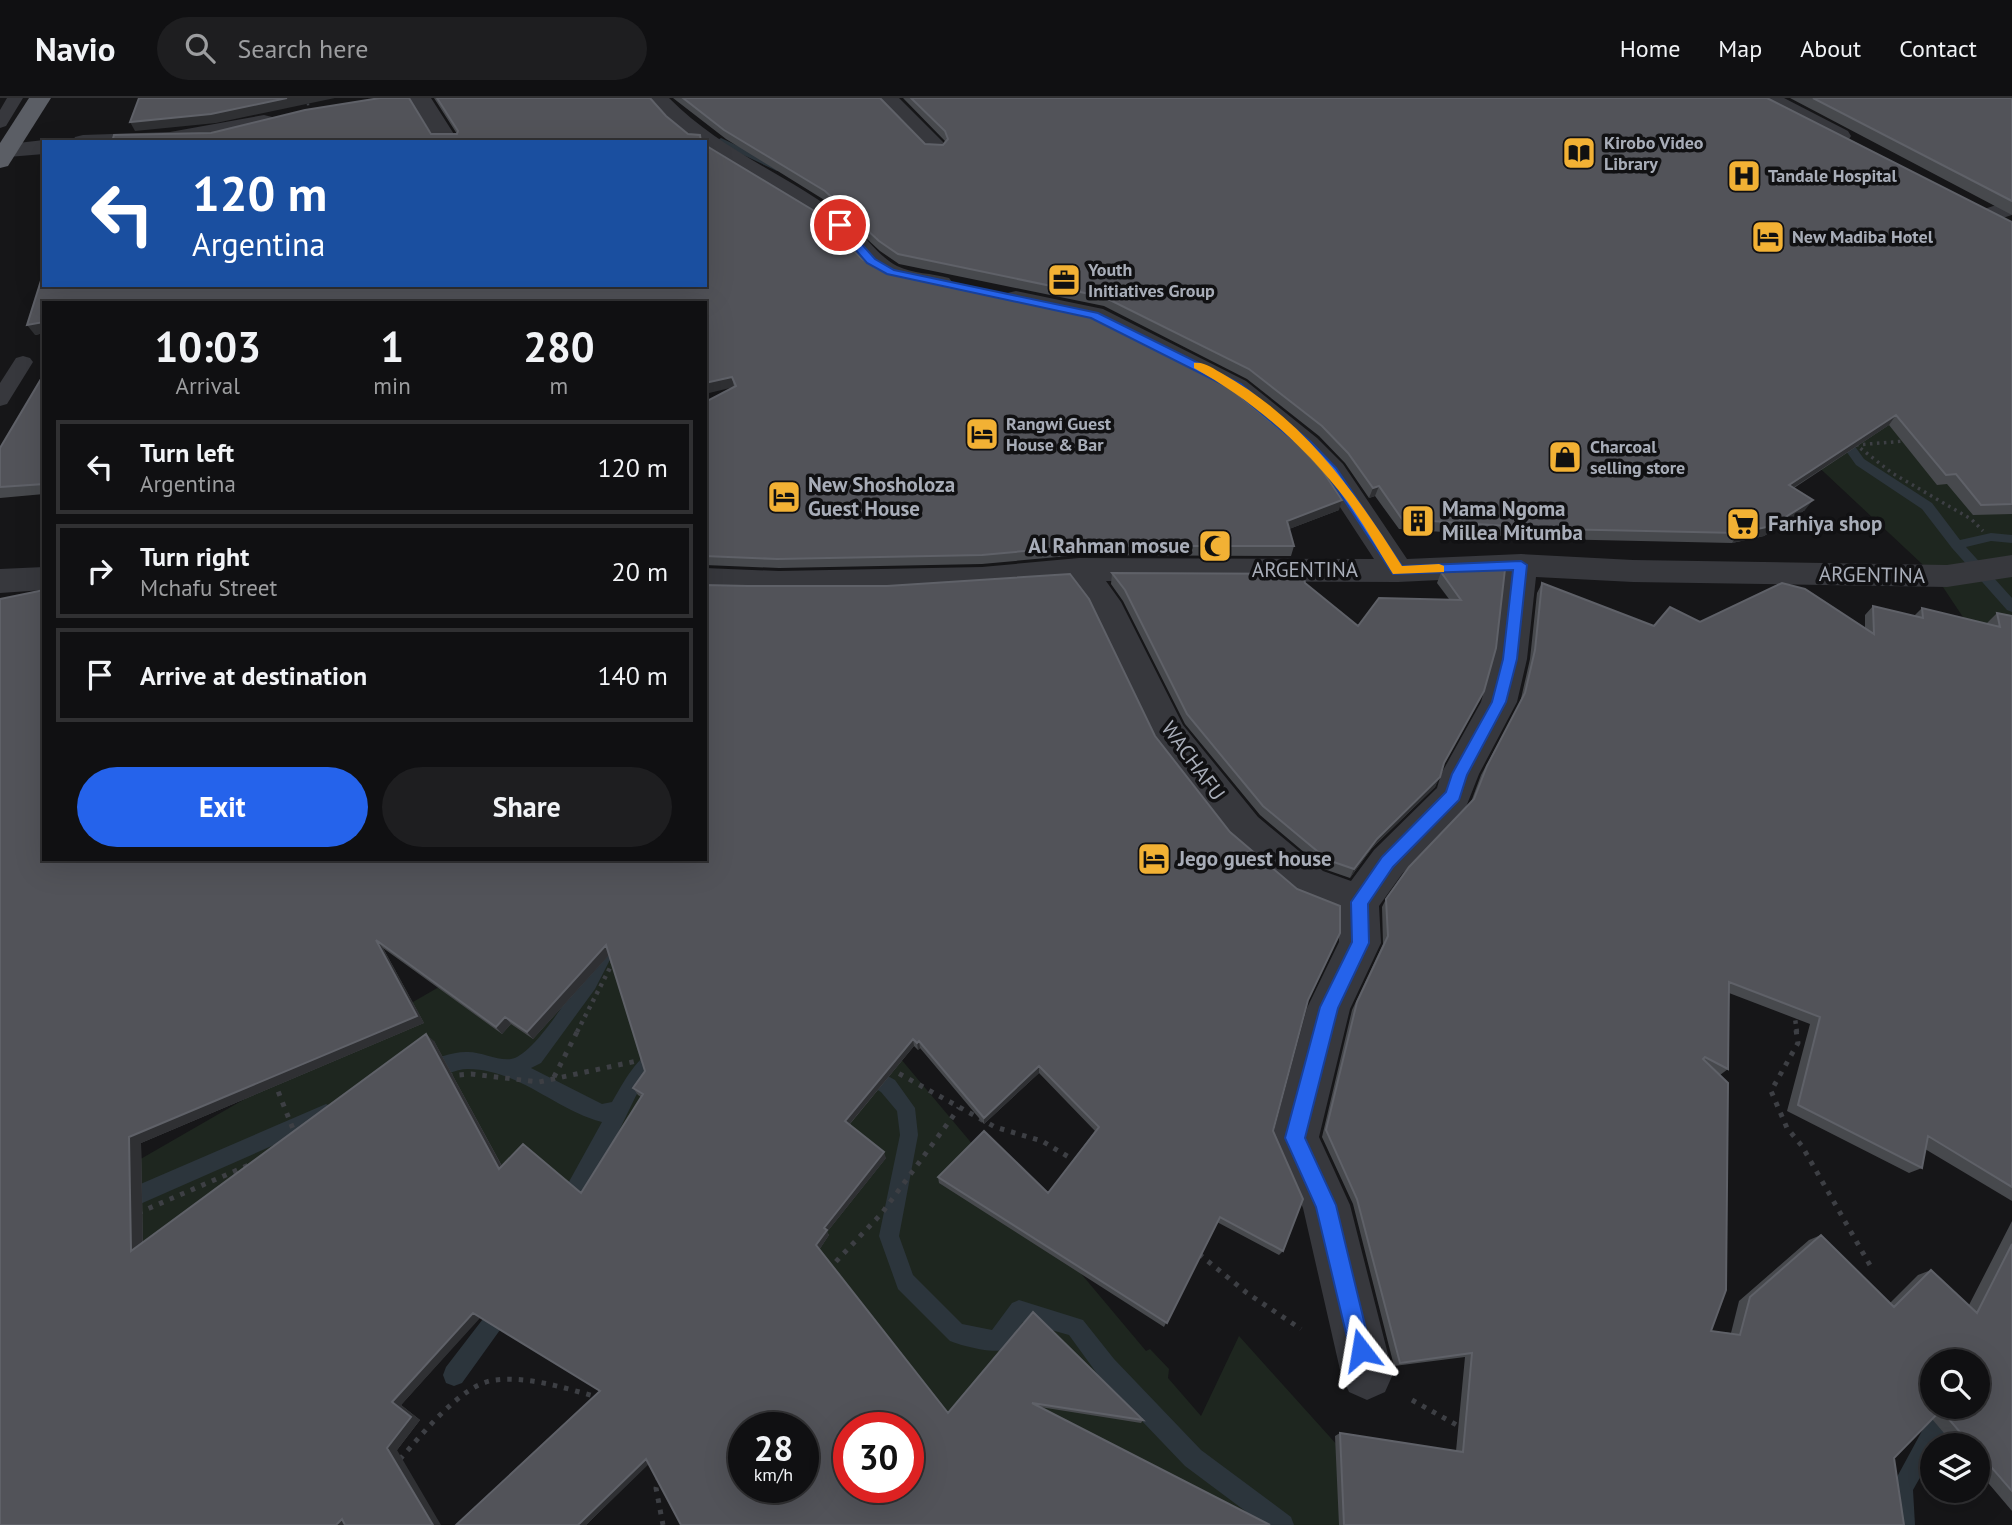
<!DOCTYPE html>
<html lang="en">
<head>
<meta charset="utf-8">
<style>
	:root { --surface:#101012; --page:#1e1e20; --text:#f1f3f6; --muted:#9c9d9f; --line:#303032; --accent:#2563eb }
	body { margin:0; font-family:"PT Sans",sans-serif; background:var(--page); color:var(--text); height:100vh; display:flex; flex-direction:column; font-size:26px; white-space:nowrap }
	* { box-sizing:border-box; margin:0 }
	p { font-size:23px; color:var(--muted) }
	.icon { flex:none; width:38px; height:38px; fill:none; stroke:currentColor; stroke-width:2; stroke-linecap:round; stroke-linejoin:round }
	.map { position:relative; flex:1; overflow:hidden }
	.sheet { position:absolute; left:42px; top:203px; width:665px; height:560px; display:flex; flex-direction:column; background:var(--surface); border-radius:0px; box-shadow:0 7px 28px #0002,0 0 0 2px var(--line) }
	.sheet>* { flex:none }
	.hud { position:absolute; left:42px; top:42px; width:665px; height:147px; border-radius:0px; box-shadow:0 7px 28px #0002,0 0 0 2px var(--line); background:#1a4fa0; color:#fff; overflow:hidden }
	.tools { position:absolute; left:1920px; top:1251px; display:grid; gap:14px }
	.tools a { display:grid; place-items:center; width:70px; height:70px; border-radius:50%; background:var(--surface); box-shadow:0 7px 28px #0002,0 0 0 2px var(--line); font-size:35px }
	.speed { position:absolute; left:728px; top:1314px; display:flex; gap:14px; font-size:35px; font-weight:700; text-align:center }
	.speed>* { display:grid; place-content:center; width:91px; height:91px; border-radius:50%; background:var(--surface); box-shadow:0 7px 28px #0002,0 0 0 2px var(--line); line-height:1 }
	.speed small { font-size:18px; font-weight:400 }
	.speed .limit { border:10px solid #d22; background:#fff; color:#111 }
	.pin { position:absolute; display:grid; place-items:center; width:60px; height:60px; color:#fff; margin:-30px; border:4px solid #fff; border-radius:50%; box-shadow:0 2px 7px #0007 }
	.me { position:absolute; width:77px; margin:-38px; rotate:346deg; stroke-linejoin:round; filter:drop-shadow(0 0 5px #0008) }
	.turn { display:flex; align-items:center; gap:24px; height:147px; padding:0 35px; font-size:32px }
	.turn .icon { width:91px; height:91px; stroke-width:2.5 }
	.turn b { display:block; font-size:49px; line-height:60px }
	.eta { display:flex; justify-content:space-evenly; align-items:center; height:119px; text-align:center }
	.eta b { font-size:42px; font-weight:800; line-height:49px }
	.button { display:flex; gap:14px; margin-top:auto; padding:14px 35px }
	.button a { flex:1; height:80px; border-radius:42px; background:var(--accent); color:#fff; font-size:28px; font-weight:800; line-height:80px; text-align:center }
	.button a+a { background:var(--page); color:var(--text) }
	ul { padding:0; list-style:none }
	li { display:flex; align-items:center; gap:21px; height:94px; margin:0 14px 10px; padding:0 21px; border:4px solid var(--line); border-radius:0px }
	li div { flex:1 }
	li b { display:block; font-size:26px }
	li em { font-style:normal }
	header { display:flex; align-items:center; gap:42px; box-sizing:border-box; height:98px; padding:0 35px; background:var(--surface); border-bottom:2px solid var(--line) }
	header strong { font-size:33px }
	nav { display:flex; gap:38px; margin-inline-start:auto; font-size:24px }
	.search { width:490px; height:63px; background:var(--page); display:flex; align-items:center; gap:18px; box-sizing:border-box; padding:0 24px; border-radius:38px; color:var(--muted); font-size:26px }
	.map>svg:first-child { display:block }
	.green { fill:#1e261f }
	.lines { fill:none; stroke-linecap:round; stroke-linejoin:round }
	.stream { fill:#2c353c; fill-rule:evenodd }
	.path-far3 { stroke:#3d3f44; stroke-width:2.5; stroke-dasharray:2 3.5; stroke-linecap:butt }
	.path-far2 { stroke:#3d3f44; stroke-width:3.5; stroke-dasharray:2.5 4.5; stroke-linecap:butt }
	.path-far1 { stroke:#3d3f44; stroke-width:4.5; stroke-dasharray:3.5 5; stroke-linecap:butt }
	.path { stroke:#3d3f44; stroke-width:5; stroke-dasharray:4.5 7; stroke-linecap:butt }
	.service { fill:#37383d; fill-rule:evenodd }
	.minor { fill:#37383d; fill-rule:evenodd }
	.trunk { fill:#5b5e65; fill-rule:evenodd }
	.wall { fill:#47494d; fill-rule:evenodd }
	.shaded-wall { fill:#2f3033 }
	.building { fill:#525359; stroke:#5f6168; stroke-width:2; fill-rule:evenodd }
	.route { fill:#2563eb; stroke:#184099; stroke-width:2 }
	.slow { fill:#f59e0b }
	.labels { text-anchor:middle; stroke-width:7; stroke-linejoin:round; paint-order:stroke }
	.far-poi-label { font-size:18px; font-weight:bold; fill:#a8adb8; stroke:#111113; text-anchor:start }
	.poi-label { font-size:21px; font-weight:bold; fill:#a8adb8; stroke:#111113; text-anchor:start }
	.street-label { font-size:21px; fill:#a8adb8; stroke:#111113 }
</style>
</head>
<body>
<header>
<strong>Navio</strong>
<div class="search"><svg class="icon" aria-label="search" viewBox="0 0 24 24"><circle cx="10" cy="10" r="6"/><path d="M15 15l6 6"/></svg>Search here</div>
<nav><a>Home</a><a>Map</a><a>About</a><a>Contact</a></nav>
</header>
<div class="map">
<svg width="2012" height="1427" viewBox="0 0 2012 1427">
	<rect width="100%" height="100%" fill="#161618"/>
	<path class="green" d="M1363,0L2012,352V593L1937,480L1794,346Z
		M705,761L869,923L1146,1253L1150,1251L1169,1271L1168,1280L1201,1318L1239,1238L1366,1379L1537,1427H988L731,1042L744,1330L336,1111L0,1305V1142L465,874Z"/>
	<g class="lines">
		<path class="stream" d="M721,40L783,69L785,71L777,73L718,45L716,43Z
			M1840,332L1844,333L1864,361L1932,405L1960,442L1991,435L2012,437V445L1991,443L1966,449L2012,500V514L2007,512L1952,450L1922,411L1856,367L1834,336Z
			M606,844L612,847L615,852L595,891L541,965L531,970L602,1006L612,1004C624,984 637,957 660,948L666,951L669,957C663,972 646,980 638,994C625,1018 586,1110 565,1119L558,1116L555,1109L602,1024C555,1012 521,972 468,971C452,971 436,984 421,978L418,972L421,966C434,961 454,953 468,954C482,954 498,963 511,961C536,958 588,870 600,847Z
			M868,967L895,982L915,1010L918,1037L899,1138L913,1177L962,1226L992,1232L1012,1205L1019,1202L1083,1222L1114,1261L1201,1352L1291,1419L1294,1427H1264L1185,1368L1098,1277L1069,1237L1023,1224C1018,1232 1011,1245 1004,1251C996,1257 959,1247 950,1243L898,1191L879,1138L900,1037L897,1013L881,994L862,982L859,976L862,970Z
			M326,1006L333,1009L335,1015L333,1021L122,1114L115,1111L112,1104L115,1097Z
			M503,1201L510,1204L513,1211L510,1218L462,1285L454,1288L446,1285L443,1277L446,1269L496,1204Z
			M1937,1317L1945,1320L1948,1328L1938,1348H1932V1358L1913,1392L1915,1427H1893L1891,1390L1929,1320Z"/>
		<path class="path-far3" d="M307,0L309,13"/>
		<path class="path-far2" d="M1855,346L1892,375L1971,421L1983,433
			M1856,347L1905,343"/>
		<path class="path-far1" d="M1794,914L1797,934
			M577,934L614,862"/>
		<path class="path" d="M1796,932L1798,945L1771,993L1787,1030L1802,1048L1871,1169
			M889,970L995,1029L1042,1043L1077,1064
			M448,978L471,976L539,984L646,961
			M554,979L578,932
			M274,983L295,1036
			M138,1115L249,1067
			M1199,1156L1247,1195L1301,1231
			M828,1172L882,1115L959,1010
			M1412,1302L1462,1330
			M400,1361C422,1337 461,1286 495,1282C528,1278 565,1290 597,1299
			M659,1378L656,1390L663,1427"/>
		<path class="service" d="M7,0H23L6,28L0,30V12Z
			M23,258L30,260L33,264L7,306L0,308V285L16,260Z"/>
		<path class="minor" d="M409,0H431L459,44H437Z
			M646,0H669C720,52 788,77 846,121C864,135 876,157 897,168C913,176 932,175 949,180L953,185L949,190L940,193L914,189L879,178L865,168L835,137L806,115L705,53V44L690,42Z
			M876,0H899L943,44L946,49L943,54H927Z
			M1757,0H1784L1848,33L1851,38L1848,43H1832L1760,5Z
			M264,17L272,19L275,24L272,29L194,44H72L75,39L83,37L170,34Z
			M44,42L50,44H44V56L8,59L0,57V47Z
			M2012,102V117L1990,124L1981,122L1978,117L1981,112Z
			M1016,193L1103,211L1246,283L1317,340L1343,366L1407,461L1521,456L1633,462L1947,467L2012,457V479L1947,489L1633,484L1536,479L1527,561L1517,604L1479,676L1466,709L1402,776L1379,808L1381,845L1350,911L1319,1039L1350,1107L1393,1276L1385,1294L1367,1302L1349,1294L1341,1276L1303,1110L1272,1040L1307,910L1339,844V814L1295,797L1230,741L1156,646L1090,509L1071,483C949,495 827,499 705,494V470L779,473L982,469L1079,460L1374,461L1321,380L1297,354L1226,295L1086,223L1007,207L1003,201L1007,195ZM1503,479L1493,561L1481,604L1441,676L1437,690L1374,752L1351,783L1323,773L1258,719L1183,627L1121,504L1106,483L1398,484Z
			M44,469V492L0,495V471Z"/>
		<path class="trunk" d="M29,0H51L8,68L0,70V45Z"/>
	</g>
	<path class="wall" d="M380,0H409L431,36H457L434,0H650L666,18L688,36L700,37L702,44H112L114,37L211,35L305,12Z
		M673,0H880L925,46L943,47L945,43L903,0H1768L2012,124V416L1973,417L1947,386L1937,387L1889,327L1794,390L1805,412L1764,438L1732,445L1549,441L1399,431L1375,398L1369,400L1345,365L1319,338L1247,281L1104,208L899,166L880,153L826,103L726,41Z
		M1790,0H2012V117Z
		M862,161L878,171L1339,412L1289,431L1294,448L1291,458L1079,457L982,466L779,470L705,467V304L734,289L44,205V235L35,237L44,173Z
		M44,276V396L0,400V350Z
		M1505,471L1444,666L1435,689L1372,750L1350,780L1324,771L1260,717L1185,626L1123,503L1111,486L1112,475L1305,485L1358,528L1449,501L1437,485L1441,474Z
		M1542,485L1654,528L1700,524L1865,530V517L1873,508L1914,518L1922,510L1988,526L1987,525L1997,515L2012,518V1103L1925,1051L1922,1070L1909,1075L1787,1013L1810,926L1729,895L1728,971L1720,977L1711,1233L1731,1235L1739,1203L1809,1142L1821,1137L1890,1205L1918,1177L1931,1172L1969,1207L2012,1123V1413L1978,1373V1348H1955L1932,1321L1894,1360L1904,1427H1339L1335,1338L1340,1335L1456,1353L1465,1259L1394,1268L1353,1106L1322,1039L1352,912L1383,846L1382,809L1386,801L1471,704L1481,677L1520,605L1530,561L1537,495Z
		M1155,638L1308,902L1273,1033L1283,1153L1279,1157L1217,1124L1164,1229L939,1085L938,1079L1048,1095L1095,1033L1039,975L984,1026L920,950L918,952L914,948L850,1026L886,1060L827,1134L829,1137L819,1152L948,1315L1033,1214L1143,1322L1141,1325L1040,1309L648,1366L586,1427H456L600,1293L480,1219L401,1307L420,1322L397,1352L0,1427L44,761ZM383,850L502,936L511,926L533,941L609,857L645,973L633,990L638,997L641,999L581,1095L502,1068L434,943L143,1144L141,1045L424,925Z"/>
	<path class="shaded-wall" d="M287,0H335L216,25L135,33L130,24Z
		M44,224V235L35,237L27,227Z
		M732,279L734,289L705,296V285Z
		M1896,317L1889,327L1782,397L1789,387Z
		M1379,388L1375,398L1369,400L1373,390Z
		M1342,402L1339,412L1284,433L1287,423Z
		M1813,402L1805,412L1764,438L1732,445L1739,435Z
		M1440,679L1435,689L1372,750L1350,780L1354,771L1377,741Z
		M376,842L383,850L424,925L141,1045L143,1158L131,1153L129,1039Z
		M606,847L611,855L533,941L527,934Z
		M505,919L511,926L502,936L496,929Z
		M426,936L434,943L506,1076L499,1071Z
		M913,941L914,948L847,1029L845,1023Z
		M919,943L920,950L918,952L917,945Z
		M1039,968V975L984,1026V1020Z
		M884,1054L886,1060L827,1134L829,1137L819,1152L816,1147L824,1130Z
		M473,1215L481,1219L401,1307L420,1322L397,1352L441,1427H433L387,1350L392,1304Z
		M646,1361L651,1364L586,1427H578Z
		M342,1421L348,1427H336Z"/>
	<path class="building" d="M139,0H287L211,16L130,24Z
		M380,0H409L431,36H457L458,33L437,0H650L666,18L688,36L700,37L701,44H112L114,37L211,35L305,12Z
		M683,0H880L925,46L943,47L948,41L945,33L911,0H1767L2012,124V406L1981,407L1956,376L1946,377L1896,317L1789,387L1813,402L1771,428L1739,435L1554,431L1402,421L1379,388L1373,390L1348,355L1322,328L1249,271L1104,199L898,156L879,143L825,93L724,32Z
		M1813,0H2012V103Z
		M705,47L816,114L862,161L878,171L1086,216L1226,287L1298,346L1322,372L1342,402L1287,423L1294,448H1079L982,457L777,461L705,458V304L736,288L732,279L705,285V205H44V224L27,227L44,173V187H705Z
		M44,276V386L0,389V350Z
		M1505,471L1496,550L1484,593L1444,665L1440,679L1377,741L1354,771L1328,762L1263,708L1187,616L1125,492L1112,475L1303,476L1305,485L1358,528L1379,500L1461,502L1441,474Z
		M1070,476L1089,501L1155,638L1230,734L1297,791L1340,808V835L1308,902L1273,1033L1303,1101L1283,1153L1220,1119L1167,1225L938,1079L984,1033L1048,1095L1099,1029L1039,968L984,1020L919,943L917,945L913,941L845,1023L884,1054L824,1130L827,1132L816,1147L948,1315L1033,1214L1143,1322L1032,1305L1270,1427H681L646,1361L578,1427H456L600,1293L473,1215L392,1304L411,1319L387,1350L433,1427H345L342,1421L336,1427H0V501L44,492V761H705V487L748,488H887ZM376,842L496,929L505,919L527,934L606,847L645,973L633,990L643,996L581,1095L523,1046L499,1071L426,936L131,1153L129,1039L417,918ZM744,1330H803V1390H744ZM849,1330H908V1390H849Z
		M1542,485L1654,528L1670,509L1700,524L1782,485L1805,491L1874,536L1873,508L1923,520L1922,510L2000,529L1997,515L2012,518V1089L1928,1038L1922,1070L1798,1007L1820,919L1729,884L1728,971L1705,959L1703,961L1728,985L1726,1192L1711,1233L1740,1237L1750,1199L1821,1137L1894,1209L1931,1172L1977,1215L2012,1146V1393L1978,1354V1348H1972L1941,1312L1894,1360L1904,1427H1344L1340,1335L1463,1354L1472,1255L1400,1265L1357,1101L1326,1032L1357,904L1388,838L1386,801L1409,769L1474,701L1487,668L1525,595L1535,552ZM1932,1264H1978V1309H1932Z"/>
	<path class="route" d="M836,125H843L875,161L894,172L1098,215L1241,286L1311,344L1336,370L1402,468L1521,463L1527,467L1517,561L1506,604L1467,677L1459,702L1393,769L1368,806L1369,845L1338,910L1305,1040L1336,1107L1371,1252L1368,1259L1361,1262L1353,1259L1350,1252L1316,1109L1285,1040L1320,909L1352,844L1351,804L1382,759L1446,694L1452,676L1492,604L1503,561L1513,472L1393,476L1327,376L1303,350L1232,291L1091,220L887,176L867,165L836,129Z"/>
	<path class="slow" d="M1194,265C1204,263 1214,271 1223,276C1303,321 1354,392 1402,468L1439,466L1444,468V474L1393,476C1378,452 1364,426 1347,403C1305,348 1254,303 1194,270Z"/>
	<defs>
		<symbol id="library-square" viewBox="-11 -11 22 22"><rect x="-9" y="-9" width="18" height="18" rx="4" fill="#f2b134" stroke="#111113"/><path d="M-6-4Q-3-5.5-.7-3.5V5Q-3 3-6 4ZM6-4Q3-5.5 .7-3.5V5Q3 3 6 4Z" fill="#111"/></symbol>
		<symbol id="hospital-square" viewBox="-11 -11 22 22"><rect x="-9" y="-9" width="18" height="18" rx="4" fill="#f2b134" stroke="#111113"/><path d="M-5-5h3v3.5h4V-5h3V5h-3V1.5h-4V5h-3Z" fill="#111"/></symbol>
		<symbol id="hotel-square" viewBox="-11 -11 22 22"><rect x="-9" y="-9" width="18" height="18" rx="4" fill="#f2b134" stroke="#111113"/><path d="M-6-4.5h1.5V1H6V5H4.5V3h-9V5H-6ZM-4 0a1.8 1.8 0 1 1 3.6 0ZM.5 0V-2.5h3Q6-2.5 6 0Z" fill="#111"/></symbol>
		<symbol id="office-square" viewBox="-11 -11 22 22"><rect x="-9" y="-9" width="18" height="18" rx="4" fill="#f2b134" stroke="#111113"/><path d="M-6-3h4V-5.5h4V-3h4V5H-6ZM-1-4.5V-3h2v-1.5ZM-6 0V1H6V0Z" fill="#111"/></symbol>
		<symbol id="shop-square" viewBox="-11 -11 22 22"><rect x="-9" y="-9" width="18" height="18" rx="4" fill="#f2b134" stroke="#111113"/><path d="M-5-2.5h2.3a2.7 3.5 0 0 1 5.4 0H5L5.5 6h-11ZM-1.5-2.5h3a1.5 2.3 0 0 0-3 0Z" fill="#111"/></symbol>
		<symbol id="building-square" viewBox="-11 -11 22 22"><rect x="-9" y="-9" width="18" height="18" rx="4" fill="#f2b134" stroke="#111113"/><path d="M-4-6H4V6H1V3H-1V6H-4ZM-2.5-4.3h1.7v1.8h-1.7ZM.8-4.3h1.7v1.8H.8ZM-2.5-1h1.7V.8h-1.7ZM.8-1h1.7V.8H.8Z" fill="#111"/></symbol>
		<symbol id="supermarket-square" viewBox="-11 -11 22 22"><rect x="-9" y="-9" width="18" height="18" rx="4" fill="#f2b134" stroke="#111113"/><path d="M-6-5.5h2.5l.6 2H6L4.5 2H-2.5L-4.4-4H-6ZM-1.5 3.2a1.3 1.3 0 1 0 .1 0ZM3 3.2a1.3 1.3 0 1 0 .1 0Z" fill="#111"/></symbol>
		<symbol id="mosque-square" viewBox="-11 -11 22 22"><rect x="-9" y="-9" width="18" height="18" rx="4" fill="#f2b134" stroke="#111113"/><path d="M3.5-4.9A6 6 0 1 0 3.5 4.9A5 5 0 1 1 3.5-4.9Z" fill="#111"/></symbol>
	</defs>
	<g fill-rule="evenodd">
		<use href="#library-square" x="1560" y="36" width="38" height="38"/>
		<use href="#hospital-square" x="1725" y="59" width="38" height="38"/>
		<use href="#hotel-square" x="1749" y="120" width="38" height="38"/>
		<use href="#office-square" x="1045" y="163" width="38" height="38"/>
		<use href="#hotel-square" x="963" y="317" width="38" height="38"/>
		<use href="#shop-square" x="1546" y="340" width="38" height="38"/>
		<use href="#hotel-square" x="765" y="380" width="38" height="38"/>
		<use href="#building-square" x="1399" y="404" width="38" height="38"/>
		<use href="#supermarket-square" x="1724" y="407" width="38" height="38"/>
		<use href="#mosque-square" x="1196" y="429" width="38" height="38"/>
		<use href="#hotel-square" x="1135" y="742" width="38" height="38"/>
	</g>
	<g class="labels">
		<g class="far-poi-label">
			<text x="1604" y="51">Kirobo Video<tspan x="1604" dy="21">Library</tspan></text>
			<text x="1768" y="84">Tandale Hospital</text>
			<text x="1792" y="145">New Madiba Hotel</text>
			<text x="1088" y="178">Youth<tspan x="1088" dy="21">Initiatives Group</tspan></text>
			<text x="1006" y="332">Rangwi Guest<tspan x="1006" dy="21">House &amp; Bar</tspan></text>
			<text x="1590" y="355">Charcoal<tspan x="1590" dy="21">selling store</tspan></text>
		</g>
		<g class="poi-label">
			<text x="808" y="394">New Shosholoza<tspan x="808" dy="24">Guest House</tspan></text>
			<text x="1442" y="418">Mama Ngoma<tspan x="1442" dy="24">Millea Mitumba</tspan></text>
			<text x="1768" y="433">Farhiya shop</text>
			<text x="1190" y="455" text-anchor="end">Al Rahman mosue</text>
			<text x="1178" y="768">Jego guest house</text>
		</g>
		<g class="street-label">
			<text x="1305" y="479">ARGENTINA</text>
			<text transform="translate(1872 477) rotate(1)" y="7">ARGENTINA</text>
			<text transform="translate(1193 663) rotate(54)" y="7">WACHAFU</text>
		</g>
	</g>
</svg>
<div class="tools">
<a><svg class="icon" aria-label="search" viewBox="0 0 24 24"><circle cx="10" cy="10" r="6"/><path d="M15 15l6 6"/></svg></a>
<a><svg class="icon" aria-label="layers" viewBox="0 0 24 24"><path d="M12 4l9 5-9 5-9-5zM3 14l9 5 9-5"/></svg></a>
</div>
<div class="speed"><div>28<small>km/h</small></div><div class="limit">30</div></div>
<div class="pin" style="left:840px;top:127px;background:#d93025"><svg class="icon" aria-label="arrive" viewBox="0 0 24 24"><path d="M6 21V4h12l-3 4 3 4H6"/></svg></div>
<svg class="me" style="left:1361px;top:1252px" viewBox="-20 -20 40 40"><path d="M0-17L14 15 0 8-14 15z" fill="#2563eb" stroke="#fff" stroke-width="4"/></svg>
<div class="hud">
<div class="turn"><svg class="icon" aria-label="left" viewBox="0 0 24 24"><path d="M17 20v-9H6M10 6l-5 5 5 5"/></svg><div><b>120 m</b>Argentina</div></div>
</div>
<section class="sheet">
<div class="eta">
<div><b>10:03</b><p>Arrival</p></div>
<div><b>1</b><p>min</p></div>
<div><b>280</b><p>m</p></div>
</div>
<ul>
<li><svg class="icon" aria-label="left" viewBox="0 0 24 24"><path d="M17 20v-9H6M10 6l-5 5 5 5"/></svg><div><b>Turn left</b><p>Argentina</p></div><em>120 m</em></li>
<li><svg class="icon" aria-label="right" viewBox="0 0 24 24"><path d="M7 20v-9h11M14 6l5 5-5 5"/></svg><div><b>Turn right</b><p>Mchafu Street</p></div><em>20 m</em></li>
<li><svg class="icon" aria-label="arrive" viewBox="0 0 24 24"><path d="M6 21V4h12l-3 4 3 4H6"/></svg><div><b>Arrive at destination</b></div><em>140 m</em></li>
</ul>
<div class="button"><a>Exit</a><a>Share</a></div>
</section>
</div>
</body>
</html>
